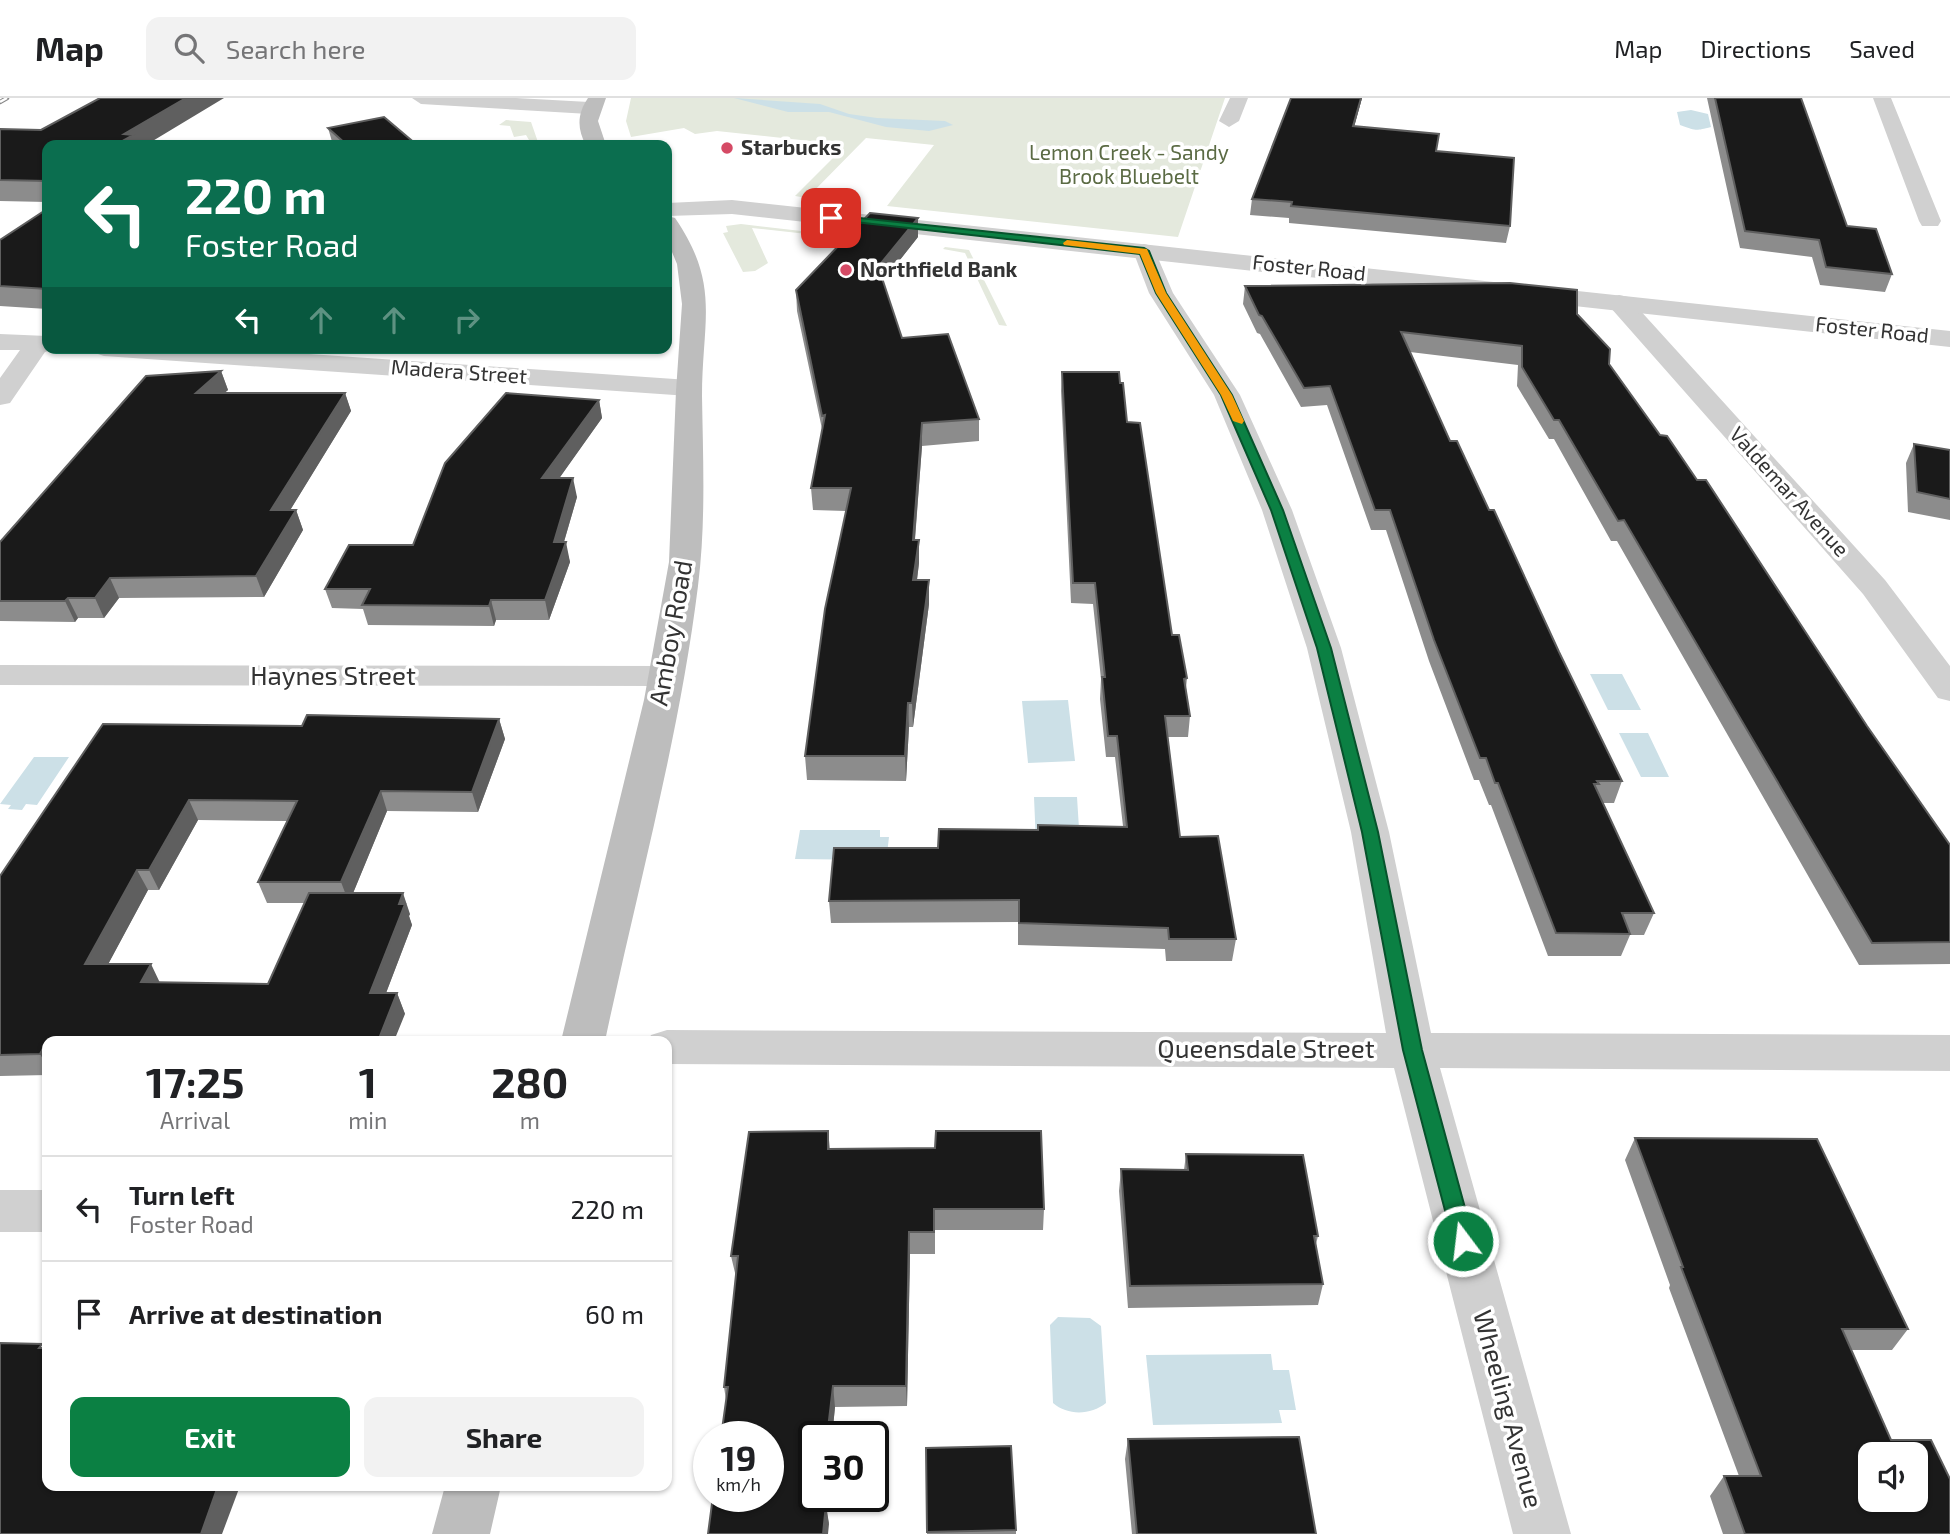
<!DOCTYPE html>
<html lang="en">
<head>
<meta charset="utf-8">
<style>
	:root { --surface:#fff; --page:#f2f2f2; --text:#202124; --muted:#757577; --line:#e0e0e0; --accent:#0b8043 }
	body { margin:0; font-family:"Exo 2",sans-serif; background:var(--page); color:var(--text); height:100vh; display:flex; flex-direction:column; font-size:26px; white-space:nowrap }
	* { box-sizing:border-box; margin:0 }
	p { font-size:23px; color:var(--muted) }
	.icon { flex:none; width:38px; height:38px; fill:none; stroke:currentColor; stroke-width:2; stroke-linecap:round; stroke-linejoin:round }
	.map { position:relative; flex:1; overflow:hidden }
	.panel { position:absolute; left:42px; top:938px; width:630px; height:455px; display:flex; flex-direction:column; background:var(--surface); border-radius:14px; box-shadow:0 2px 5px #0004 }
	.panel>* { flex:none }
	.hud { position:absolute; left:42px; top:42px; width:630px; height:214px; border-radius:14px; box-shadow:0 2px 5px #0004; background:#0b6e4f; color:#fff; overflow:hidden }
	.tools { position:absolute; left:1858px; top:1344px; display:grid; gap:14px }
	.tools a { display:grid; place-items:center; width:70px; height:70px; border-radius:14px; background:var(--surface); box-shadow:0 2px 5px #0004; font-size:35px }
	.speed { position:absolute; left:693px; top:1323px; display:flex; gap:14px; font-size:35px; font-weight:700; text-align:center }
	.speed>* { display:grid; place-content:center; width:91px; height:91px; border-radius:50%; background:var(--surface); box-shadow:0 2px 5px #0004; line-height:1 }
	.speed small { font-size:18px; font-weight:400 }
	.speed .limit { border:4px solid #111; border-radius:10px; background:#fff; color:#111 }
	.pin { position:absolute; display:grid; place-items:center; width:60px; height:60px; color:#fff; margin:-30px; border-radius:14px; box-shadow:0 4px 10px #0006 }
	.me { position:absolute; width:77px; margin:-38px; rotate:345deg; stroke-linejoin:round; filter:drop-shadow(0 0 5px #0008) }
	.turn { display:flex; align-items:center; gap:24px; height:147px; padding:0 28px; font-size:32px }
	.turn .icon { width:91px; height:91px; stroke-width:2.5 }
	.turn b { display:block; font-size:49px; line-height:60px }
	.lanes { display:flex; align-items:center; height:66px; padding:0 28px; background:#0003; justify-content:center; gap:35px; direction:ltr }
	.lanes .off { opacity:.35 }
	.eta { display:flex; justify-content:space-evenly; align-items:center; height:119px; text-align:center }
	.eta b { font-size:42px; font-weight:700; line-height:49px }
	.primary-button { display:flex; gap:14px; margin-top:auto; padding:14px 28px }
	.primary-button a { flex:1; height:80px; border-radius:14px; background:var(--accent); color:#fff; font-size:28px; font-weight:700; line-height:80px; text-align:center }
	.primary-button a+a { background:var(--page); color:var(--text) }
	ul { padding:0; list-style:none }
	li { display:flex; align-items:center; gap:21px; height:105px; padding:0 28px; border-top:2px solid var(--line) }
	li div { flex:1 }
	li b { display:block; font-size:26px }
	li em { font-style:normal }
	header { display:flex; align-items:center; gap:42px; box-sizing:border-box; height:98px; padding:0 35px; background:var(--surface); border-bottom:2px solid var(--line) }
	header strong { font-size:33px }
	nav { display:flex; gap:38px; margin-inline-start:auto; font-size:24px }
	.search { width:490px; height:63px; background:var(--page); display:flex; align-items:center; gap:18px; box-sizing:border-box; padding:0 24px; border-radius:14px; color:var(--muted); font-size:26px }
	.map>svg:first-child { display:block }
	.green { fill:#e4e9dd }
	.water { fill:#cce0e7 }
	.lines { fill:none; stroke-linecap:round; stroke-linejoin:round }
	.minor { fill:#d0d0d0; fill-rule:evenodd }
	.tertiary { fill:#d0d0d0; fill-rule:evenodd }
	.secondary { fill:#bdbdbd; fill-rule:evenodd }
	.rail-casing { stroke:#888; stroke-width:4.5 }
	.rail { stroke:#fff; stroke-width:2.5; stroke-dasharray:9; stroke-linecap:butt }
	.wall { fill:#8c8c8c; fill-rule:evenodd }
	.shaded-wall { fill:#5f5f5f }
	.building { fill:#1a1a1a; stroke:#5f5f5f; stroke-width:2; fill-rule:evenodd }
	.route { fill:#0b8043; stroke:#07532c; stroke-width:2 }
	.slow { fill:#f59e0b }
	.poi-dot { fill:#d54a65; stroke:#fff; stroke-width:2.5 }
	.labels { text-anchor:middle; stroke-width:7; stroke-linejoin:round; paint-order:stroke }
	.far-poi-label { font-size:21px; font-weight:bold; fill:#333; stroke:#fff; text-anchor:start }
	.far-park-label { font-size:21px; fill:#5b6b44; stroke:#fff }
	.far-street-label { font-size:21px; fill:#333; stroke:#fff }
	.street-label { font-size:26px; fill:#333; stroke:#fff }
</style>
</head>
<body>
<header>
<strong>Map</strong>
<div class="search"><svg class="icon" aria-label="search" viewBox="0 0 24 24"><circle cx="10" cy="10" r="6"/><path d="M15 15l6 6"/></svg>Search here</div>
<nav><a>Map</a><a>Directions</a><a>Saved</a></nav>
</header>
<div class="map">
<svg width="1950" height="1436" viewBox="0 0 1950 1436">
	<rect width="100%" height="100%" fill="#fff"/>
	<path class="green" d="M631,0H1225L1178,139L887,108L934,47L866,40L807,100L795,98L833,60L836,52L819,44L717,33L695,36L684,30L631,39L626,23Z
		M506,22L531,24L539,47H532L526,37L514,39L510,28L499,27Z
		M741,126L845,138L843,140L752,130L768,165L755,173L743,174L723,135L728,134L726,128Z
		M945,149L969,152L1007,228L999,227L965,155L943,151Z"/>
	<path class="water" d="M734,0L820,6L849,16L877,20L945,23L953,27L929,33L886,29L829,14H788Z
		M1691,12L1708,16L1711,29C1694,33 1698,33 1680,27L1677,14Z
		M1590,576H1622L1641,612H1608Z
		M1068,602L1075,663L1028,665L1022,603Z
		M1619,635H1648L1669,679H1641Z
		M34,659H69L37,707L26,706L22,712L8,711L11,707L0,706Z
		M1034,699H1077L1080,746H1036Z
		M800,732H880V739H889L887,756L878,762L795,761Z
		M1058,1219L1090,1220L1101,1228L1106,1305C1091,1317 1068,1318 1053,1305L1050,1227Z
		M1271,1256L1273,1272H1289L1296,1312H1279L1282,1325L1153,1327L1146,1257Z"/>
	<g class="lines">
		<path class="minor" d="M1230,0H1248L1239,23L1229,29L1219,23Z
			M1873,0H1891L1941,123L1938,128H1922L1919,123Z
			M1144,146L1152,148L1155,153L1173,195L1240,297L1292,412L1341,550L1389,734L1431,935L1950,937V973L1440,970L1571,1436H1513L1394,970L667,966V943H648L651,937L667,932L1386,935L1351,734L1307,550L1262,412L1214,297L1149,195L1133,153L1136,148Z
			M1619,197L1628,199L1885,482L1950,568V603L1938,600L1863,496L1610,209L1607,204L1610,199Z
			M0,236L47,238V250H57L45,254L10,305L0,307V280L20,252H0Z
			M91,250H221L689,282L698,284L702,290L698,296L689,298L104,258L95,255Z
			M0,567L666,568L678,571L683,578L678,585L666,588L0,587Z
			M0,1092H47V1134H0Z"/>
		<path class="tertiary" d="M412,0H516L589,4L598,10L589,16L421,6Z
			M732,102L1950,233V249L732,116L667,118V105Z"/>
		<path class="secondary" d="M588,0H606L598,23L606,47H586C577,31 577,16 588,0Z
			M667,118L675,120C721,187 702,223 702,298C703,361 706,425 698,488C679,641 637,792 605,943H561L644,602L669,464L676,293L682,206L677,166L667,142Z
			M445,1388H501L490,1436H432Z"/>
		<defs>
			<path id="rail" d="M0,4L7,0"/>
		</defs>
		<use href="#rail" class="rail-casing"/>
		<use href="#rail" class="rail"/>
	</g>
	<path class="wall" d="M1291,0H1362L1354,29L1436,53L1510,128L1506,145L1289,125V120L1250,117L1252,101Z
		M1707,0H1801L1847,128L1892,176L1885,194L1820,187L1812,159L1740,150Z
		M328,30L417,47H333Z
		M0,31L47,47V104L0,103Z
		M47,111V211L0,208V142Z
		M918,139L883,183L902,240L979,321V343L922,348L915,442H919V465L917,482H929V506L913,629H909L906,683L807,682L805,658L846,413L813,412L811,390L822,331L797,213L796,192Z
		M1245,188L1577,216L1609,266L1867,628L1950,747V866L1859,867L1617,443H1611L1554,341H1549L1517,288L1518,267L1410,254L1450,343L1489,412L1622,683L1614,705H1603L1654,815L1644,837H1630L1621,858H1548L1491,707H1489L1479,682H1474L1429,563L1386,432H1371L1327,307L1301,309L1260,236L1257,235L1243,206Z
		M221,273L228,292L224,295H345L351,313L290,412H296L303,432L264,499L119,500L104,520H78L75,524L0,523V444Z
		M1062,274L1127,324L1172,537L1187,580L1186,590L1190,618L1188,639H1168L1180,739L1236,841L1232,863H1166L1165,851L1018,847V824L831,825L829,803L938,750L1038,732L1123,728L1115,659H1106L1100,601L1101,581L1093,506L1071,505L1061,293Z
		M599,302L602,320L559,380L577,399L564,444L570,464L549,522H496L494,528L368,527L363,511L332,510L325,491L413,447Z
		M1914,346L1950,352V422L1908,414L1906,365Z
		M499,621L505,641L478,714L387,713L353,795L410,816L409,818L412,827L386,895H397L405,916L47,943V977L0,978V778L302,628ZM198,722L287,723L258,784L267,805H305L268,886L160,885L108,866L148,792H159Z
		M828,1033L830,1051L1044,1111L1043,1132H935V1156H910L907,1308L835,1309L832,1339H814V1398H826L825,1406L829,1426L726,1302L724,1289L736,1179L731,1158Z
		M1635,1040L1908,1231L1892,1252H1851L1891,1342L1950,1436H1723L1710,1398L1724,1378H1739L1669,1190L1670,1187L1625,1062Z
		M1186,1056L1318,1138L1316,1146L1323,1186L1318,1207L1128,1210L1119,1093L1121,1071L1184,1072Z
		M1128,1341L1316,1436H1132L1125,1361Z
		M926,1350L1016,1432V1436H927Z"/>
	<path class="shaded-wall" d="M186,0H224L146,47H115L124,36Z
		M1361,0H1362L1350,44L1353,28Z
		M918,120V139L874,195L873,175Z
		M221,273L228,292L202,314L196,295Z
		M345,295L351,313L278,432L271,412Z
		M599,302L602,320L546,399L542,380Z
		M922,325V348L913,465V442Z
		M573,380L577,399L558,464L554,444Z
		M296,412L303,432L264,499L256,478Z
		M919,442V465L914,505L913,482Z
		M566,444L570,464L549,522L545,502Z
		M110,480L119,500L104,520L95,500Z
		M929,482V506L913,629L912,605Z
		M68,500L78,520L75,524L65,503Z
		M491,502L496,522L494,528L489,508Z
		M908,605L909,629L906,683L905,658Z
		M499,621L505,641L478,714L472,694Z
		M381,693L387,713L349,805L341,784Z
		M189,702L198,722L159,792L149,772Z
		M137,772L148,792L97,887L85,866Z
		M403,795L410,816L409,818L412,827L378,916L370,895Z
		M151,866L161,887L141,884Z
		M397,895L405,916L394,943H378Z
		M46,945L47,947V968L40,956Z
		M909,1134L910,1156L907,1308L906,1288Z
		M833,1288L835,1309L832,1339H827Z
		M218,1388H240L222,1436H201Z
		M821,1398H826L823,1426L820,1406Z
		M826,1406L829,1426L828,1436H823Z"/>
	<path class="building" d="M100,0H186L124,36L133,37L115,47H47V83L0,82V31L41,32Z
		M1291,0H1361L1353,28L1439,36L1436,53L1514,60L1510,128L1291,108L1292,104L1252,101Z
		M1715,0H1801L1847,128L1876,131L1892,176L1826,169L1819,142L1745,133Z
		M384,19L417,47H347L328,30Z
		M47,111V191L0,188V142Z
		M870,115L918,120L873,175L880,174L902,240L948,236L979,321L922,325L913,442H919L913,482H929L912,605H908L905,658H805L825,511L851,390H811L825,317L822,318L796,192Z
		M1510,185L1577,192V216L1610,251L1609,266L1660,337L1667,338L1697,382H1706L1867,628L1950,747V844L1872,845L1624,422L1618,423L1559,322H1554L1522,269V248L1401,234L1450,343H1457L1489,412H1494L1559,554L1622,683H1597L1599,686H1594L1654,815H1622L1630,836L1556,835L1498,685H1495L1486,660H1480L1434,542L1390,412H1375L1330,288L1304,290L1262,218L1259,217L1245,188Z
		M221,273L196,295H345L271,412H296L256,478L110,480L95,500H68L65,503H0V444L146,278Z
		M1062,274H1119L1120,285H1123L1127,324L1140,325L1172,537H1179L1187,580L1184,581L1190,618H1165L1180,739L1218,738L1236,841H1169L1168,830L1019,825V802L829,803L834,750H938L939,731L1038,732V727L1127,729L1117,638H1108L1102,579H1105L1095,485H1073Z
		M506,295L599,302L542,380H573L554,444H566L545,502H491L489,508L362,507L370,491H325L349,447H413L445,365Z
		M1914,346L1950,352V401L1917,394Z
		M307,617L499,621L472,694L381,693L341,784H258L297,703L189,702L149,772H137L85,866H151L141,884L268,886L309,795H403L399,806H405L370,895H397L378,943H47L40,956L0,957V778L103,626L302,628Z
		M828,1033V1051L935,1050L936,1033H1041L1044,1111H934V1134H909L906,1288H833L827,1339H814V1398H821L820,1406H826L823,1436H708L713,1398H768V1339H721L728,1289H724L738,1158H731L749,1034Z
		M1635,1040L1817,1041L1908,1231H1842L1891,1342H1931L1950,1381V1436H1745L1724,1378H1761L1681,1169H1683ZM1871,1356H1916V1402H1871Z
		M1186,1056L1303,1057L1318,1138H1314L1323,1186L1130,1188L1121,1071L1188,1072Z
		M0,1245L42,1246L39,1250H47V1388H218L201,1436H0Z
		M1299,1339L1316,1436H1137L1128,1341Z
		M1011,1348L1016,1432L927,1434L926,1350Z"/>
	<path class="route" d="M831,117L1144,150L1149,153L1166,195L1232,297L1283,412L1331,550L1378,734L1422,952L1474,1143L1471,1150L1463,1152L1456,1150L1453,1143L1403,952L1362,734L1317,550L1271,412L1221,297L1156,195L1140,156L828,121L827,120Z"/>
	<path class="slow" d="M1067,142L1147,151L1166,195L1232,297L1244,323L1242,326L1233,323L1221,297L1156,195L1140,156L1064,147L1063,145Z"/>
	<g class="poi-dot">
		<circle cx="727" cy="50" r="7"/>
		<circle cx="846" cy="172" r="7"/>
	</g>
	<g class="labels">
		<g class="far-poi-label">
			<text x="741" y="57">Starbucks</text>
			<text x="860" y="179">Northfield Bank</text>
		</g>
		<g class="far-park-label">
			<text x="1129" y="62">Lemon Creek - Sandy<tspan x="1129" dy="24">Brook Bluebelt</tspan></text>
		</g>
		<g class="far-street-label">
			<text transform="translate(1309 170) rotate(6)" y="7">Foster Road</text>
			<text transform="translate(1872 232) rotate(6)" y="7">Foster Road</text>
			<text transform="translate(459 274) rotate(4)" y="7">Madera Street</text>
			<text transform="translate(1789 394) rotate(48)" y="7">Valdemar Avenue</text>
		</g>
		<g class="street-label">
			<text transform="translate(671 535) rotate(-80)" y="9">Amboy Road</text>
			<text x="333" y="587">Haynes Street</text>
			<text x="1266" y="960">Queensdale Street</text>
			<text transform="translate(1508 1311) rotate(75)" y="9">Wheeling Avenue</text>
		</g>
	</g>
</svg>
<div class="tools">
<a><svg class="icon" aria-label="sound" viewBox="0 0 24 24"><path d="M4 9h4l5-4v14l-5-4H4zM17 9q2 3 0 6"/></svg></a>
</div>
<div class="speed"><div>19<small>km/h</small></div><div class="limit">30</div></div>
<div class="pin" style="left:831px;top:120px;background:#d93025"><svg class="icon" aria-label="arrive" viewBox="0 0 24 24"><path d="M6 21V4h12l-3 4 3 4H6"/></svg></div>
<svg class="me" style="left:1463px;top:1143px" viewBox="-20 -20 40 40"><circle r="17" fill="#0b8043" stroke="#fff" stroke-width="3"/><path d="M0-11L8 9 0 5-8 9z" fill="#fff"/></svg>
<div class="hud">
<div class="turn"><svg class="icon" aria-label="left" viewBox="0 0 24 24"><path d="M17 20v-9H6M10 6l-5 5 5 5"/></svg><div><b>220 m</b>Foster Road</div></div>
<div class="lanes"><svg class="icon" aria-label="left" viewBox="0 0 24 24"><path d="M17 20v-9H6M10 6l-5 5 5 5"/></svg><svg class="icon off" aria-label="ahead" viewBox="0 0 24 24"><path d="M12 20V5M6 11l6-6 6 6"/></svg><svg class="icon off" aria-label="ahead" viewBox="0 0 24 24"><path d="M12 20V5M6 11l6-6 6 6"/></svg><svg class="icon off" aria-label="right" viewBox="0 0 24 24"><path d="M7 20v-9h11M14 6l5 5-5 5"/></svg></div>
</div>
<section class="panel">
<div class="eta">
<div><b>17:25</b><p>Arrival</p></div>
<div><b>1</b><p>min</p></div>
<div><b>280</b><p>m</p></div>
</div>
<ul>
<li><svg class="icon" aria-label="left" viewBox="0 0 24 24"><path d="M17 20v-9H6M10 6l-5 5 5 5"/></svg><div><b>Turn left</b><p>Foster Road</p></div><em>220 m</em></li>
<li><svg class="icon" aria-label="arrive" viewBox="0 0 24 24"><path d="M6 21V4h12l-3 4 3 4H6"/></svg><div><b>Arrive at destination</b></div><em>60 m</em></li>
</ul>
<div class="primary-button"><a>Exit</a><a>Share</a></div>
</section>
</div>
</body>
</html>
